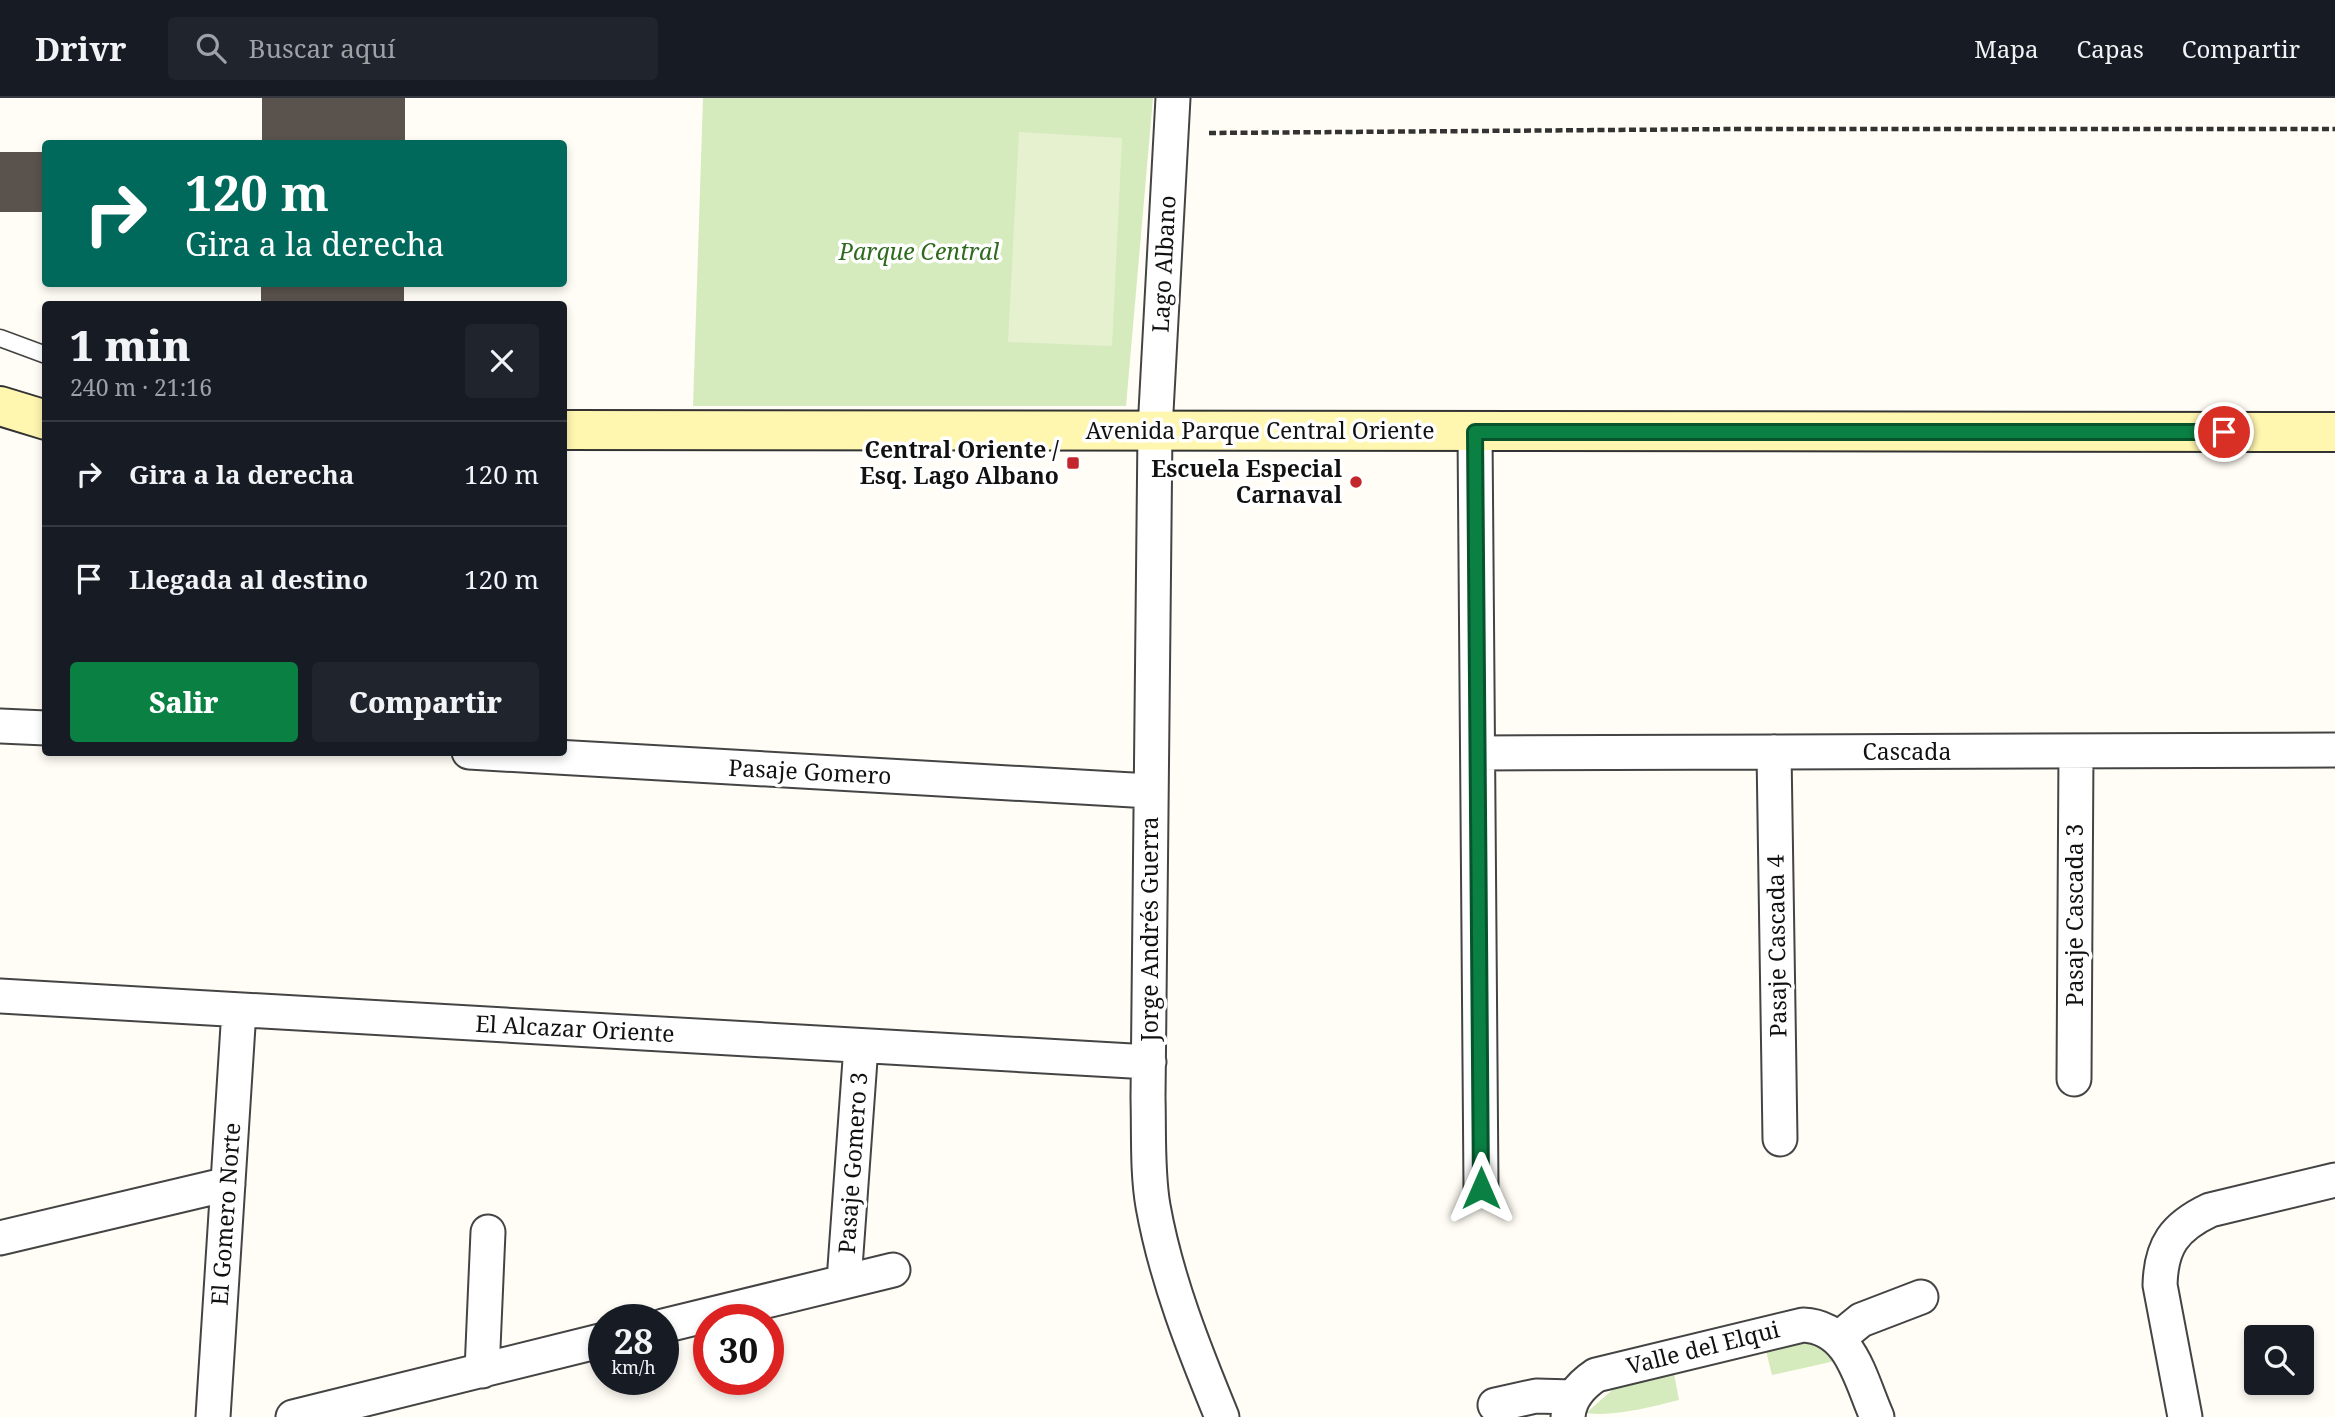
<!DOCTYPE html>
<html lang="es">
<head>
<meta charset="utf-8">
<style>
	:root { --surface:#171b24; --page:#20242c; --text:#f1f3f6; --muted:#9ea1a6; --line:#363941; --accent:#0b8043 }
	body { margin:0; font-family:"Noto Serif",serif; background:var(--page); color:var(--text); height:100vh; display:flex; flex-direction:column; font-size:26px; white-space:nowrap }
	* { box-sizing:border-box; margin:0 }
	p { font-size:23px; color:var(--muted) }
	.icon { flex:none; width:38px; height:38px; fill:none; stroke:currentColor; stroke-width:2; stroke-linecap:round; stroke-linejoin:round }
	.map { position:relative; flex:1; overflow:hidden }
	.sheet { position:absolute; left:42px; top:203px; width:525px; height:455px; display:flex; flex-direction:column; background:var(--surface); border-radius:7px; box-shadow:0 4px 10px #0003 }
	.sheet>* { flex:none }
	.banner { position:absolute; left:42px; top:42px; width:525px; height:147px; border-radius:7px; box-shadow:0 4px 10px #0003; background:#00695c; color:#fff; overflow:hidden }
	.controls { position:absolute; left:2244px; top:1227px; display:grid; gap:14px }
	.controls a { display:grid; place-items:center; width:70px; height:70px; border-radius:7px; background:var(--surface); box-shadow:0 4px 10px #0003; font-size:35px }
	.speed { position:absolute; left:588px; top:1206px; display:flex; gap:14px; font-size:35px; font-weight:700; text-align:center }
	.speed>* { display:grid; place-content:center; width:91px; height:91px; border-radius:50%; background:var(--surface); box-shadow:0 4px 10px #0003; line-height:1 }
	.speed small { font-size:18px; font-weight:400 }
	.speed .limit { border:10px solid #d22; background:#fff; color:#111 }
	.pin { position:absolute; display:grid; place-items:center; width:60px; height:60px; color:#fff; margin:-30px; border:4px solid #fff; border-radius:50%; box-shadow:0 2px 7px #0007 }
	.me { position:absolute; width:77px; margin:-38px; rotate:0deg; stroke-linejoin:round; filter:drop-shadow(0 0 5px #0008) }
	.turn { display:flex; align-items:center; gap:24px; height:147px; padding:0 28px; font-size:32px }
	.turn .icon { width:91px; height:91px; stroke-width:2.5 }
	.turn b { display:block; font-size:49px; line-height:60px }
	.round { display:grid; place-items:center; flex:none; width:74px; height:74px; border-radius:7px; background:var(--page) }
	.headline { display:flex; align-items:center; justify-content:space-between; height:119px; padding:0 28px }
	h1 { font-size:42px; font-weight:800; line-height:52px }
	.action { display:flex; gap:14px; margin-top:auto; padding:14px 28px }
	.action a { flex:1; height:80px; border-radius:7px; background:var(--accent); color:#fff; font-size:28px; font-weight:800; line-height:80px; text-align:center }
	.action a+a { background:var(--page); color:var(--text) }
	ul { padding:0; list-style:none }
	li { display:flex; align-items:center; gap:21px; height:105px; padding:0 28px; border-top:2px solid var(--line) }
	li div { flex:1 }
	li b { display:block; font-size:26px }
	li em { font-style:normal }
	header { display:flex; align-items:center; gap:42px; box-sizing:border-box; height:98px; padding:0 35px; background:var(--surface); border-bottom:2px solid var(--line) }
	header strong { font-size:33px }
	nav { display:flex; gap:38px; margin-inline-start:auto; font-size:24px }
	.search { width:490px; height:63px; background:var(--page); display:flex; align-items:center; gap:18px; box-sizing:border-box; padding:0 24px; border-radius:7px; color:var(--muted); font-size:26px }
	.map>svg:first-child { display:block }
	.green { fill:#d5ebbd }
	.pitch { fill:#e6f2cf }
	.building { fill:#5a524d }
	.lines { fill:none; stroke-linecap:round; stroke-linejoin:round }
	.lane-casing { stroke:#444; stroke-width:19 }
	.street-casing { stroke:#444; stroke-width:37 }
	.secondary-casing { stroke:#333; stroke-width:42 }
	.path { stroke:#333; stroke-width:4.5; stroke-dasharray:7 3.5; stroke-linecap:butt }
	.lane { stroke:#fff; stroke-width:16 }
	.street { stroke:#fff; stroke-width:33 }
	.secondary { stroke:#fff6b0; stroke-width:38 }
	.route-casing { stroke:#07532c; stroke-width:18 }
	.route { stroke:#0b8043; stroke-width:12 }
	.poi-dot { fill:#c4262e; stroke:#fff; stroke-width:2.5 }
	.labels { text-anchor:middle; stroke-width:7; stroke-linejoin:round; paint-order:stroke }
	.park-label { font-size:23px; font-style:italic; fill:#2f6b1f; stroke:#fff }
	.street-label { font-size:23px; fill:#111; stroke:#fff }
	.poi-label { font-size:23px; font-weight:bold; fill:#111; stroke:#fff; text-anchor:end }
</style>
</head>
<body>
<header>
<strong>Drivr</strong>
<div class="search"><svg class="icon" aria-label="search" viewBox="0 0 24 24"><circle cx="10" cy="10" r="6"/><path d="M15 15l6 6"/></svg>Buscar aquí</div>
<nav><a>Mapa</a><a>Capas</a><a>Compartir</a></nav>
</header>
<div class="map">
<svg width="2335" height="1319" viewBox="0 0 2335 1319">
	<rect width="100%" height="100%" fill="#fffdf5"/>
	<path class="green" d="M703,0H1153L1126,308H693Z
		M1823,1243L1835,1263L1772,1277L1764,1245Z
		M1673,1270L1679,1302C1651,1309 1613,1319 1586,1315L1618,1287Z"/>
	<path class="pitch" d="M1019,34L1122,40L1112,248L1008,244Z"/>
	<path class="building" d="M262,0H405V46H262Z
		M0,54H46V114H0Z
		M261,186H404V206H261Z"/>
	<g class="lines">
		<defs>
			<path id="lane" d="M0,240L46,257"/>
			<path id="street" d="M1173,0L1155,332L1148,1000C1149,1036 1147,1073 1153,1108C1166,1181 1194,1251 1222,1319
				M1475,334L1481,1090
				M0,628L46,630
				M469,654L1150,693
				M1774,654L1780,1041
				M1479,655L2335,652
				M0,898L1149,964
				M2074,981L2076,653
				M0,1140L228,1086
				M844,1183L861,948
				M663,1228L893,1172
				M1839,1240L1861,1222L1921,1199
				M482,1273L488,1134
				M1495,1307L1536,1298L1573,1299
				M213,1319L239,912
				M293,1319L604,1242
				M1568,1319C1569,1300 1581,1287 1596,1277L1803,1227C1851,1229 1860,1281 1877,1319
				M2185,1319L2160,1187C2161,1148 2174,1129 2210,1112L2335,1082"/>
			<path id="secondary" d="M0,308L46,322
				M564,332L2335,334"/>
		</defs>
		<use href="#lane" class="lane-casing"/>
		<use href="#street" class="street-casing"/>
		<use href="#secondary" class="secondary-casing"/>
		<path class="path" d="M1209,35L1740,31H2335"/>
		<use href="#lane" class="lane"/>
		<use href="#street" class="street"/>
		<use href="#secondary" class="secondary"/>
	</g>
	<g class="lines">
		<defs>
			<path id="route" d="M1481,1090L1475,334H2224"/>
		</defs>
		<use href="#route" class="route-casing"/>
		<use href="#route" class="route"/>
	</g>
	<g class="poi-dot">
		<rect x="1066" y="358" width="14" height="14" rx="3.5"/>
		<circle cx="1356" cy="384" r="7"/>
	</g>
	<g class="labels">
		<g class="park-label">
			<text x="919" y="162">Parque Central</text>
		</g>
		<g class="street-label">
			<text transform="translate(1164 166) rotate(-87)" y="8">Lago Albano</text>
			<text x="1260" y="341">Avenida Parque Central Oriente</text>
			<text x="1907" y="662">Cascada</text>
			<text transform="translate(810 674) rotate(3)" y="8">Pasaje Gomero</text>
			<text transform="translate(2075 817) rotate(-90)" y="8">Pasaje Cascada 3</text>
			<text transform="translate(1150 831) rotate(-90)" y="8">Jorge Andrés Guerra</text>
			<text transform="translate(1777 848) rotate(-91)" y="8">Pasaje Cascada 4</text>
			<text transform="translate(575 931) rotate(3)" y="8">El Alcazar Oriente</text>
			<text transform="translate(853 1065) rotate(-86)" y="8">Pasaje Gomero 3</text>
			<text transform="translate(226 1116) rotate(-86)" y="8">El Gomero Norte</text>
			<text transform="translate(1703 1250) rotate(-14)" y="8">Valle del Elqui</text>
		</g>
		<g class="poi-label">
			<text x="1059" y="360">Central Oriente /<tspan x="1059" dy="26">Esq. Lago Albano</tspan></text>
			<text x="1342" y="379">Escuela Especial<tspan x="1342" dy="26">Carnaval</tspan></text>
		</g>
	</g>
</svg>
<div class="controls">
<a><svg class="icon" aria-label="search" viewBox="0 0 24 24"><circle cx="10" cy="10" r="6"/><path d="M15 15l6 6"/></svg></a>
</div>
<div class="speed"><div>28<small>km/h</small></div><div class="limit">30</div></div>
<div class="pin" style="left:2224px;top:334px;background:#d93025"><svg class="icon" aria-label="arrive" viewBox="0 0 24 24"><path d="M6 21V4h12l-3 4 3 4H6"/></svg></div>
<svg class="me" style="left:1481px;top:1090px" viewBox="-20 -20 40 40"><path d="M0-17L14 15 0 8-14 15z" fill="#0b8043" stroke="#fff" stroke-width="4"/></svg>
<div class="banner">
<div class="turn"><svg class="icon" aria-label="right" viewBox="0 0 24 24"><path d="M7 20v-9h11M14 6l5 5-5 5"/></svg><div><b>120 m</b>Gira a la derecha</div></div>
</div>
<section class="sheet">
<div class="headline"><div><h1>1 min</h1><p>240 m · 21:16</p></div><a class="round"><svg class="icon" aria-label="close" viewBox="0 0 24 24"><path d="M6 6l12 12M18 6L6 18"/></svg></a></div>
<ul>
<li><svg class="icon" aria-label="right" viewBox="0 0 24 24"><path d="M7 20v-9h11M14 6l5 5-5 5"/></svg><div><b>Gira a la derecha</b></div><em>120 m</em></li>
<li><svg class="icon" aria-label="arrive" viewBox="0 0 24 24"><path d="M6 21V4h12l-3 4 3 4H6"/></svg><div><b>Llegada al destino</b></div><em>120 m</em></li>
</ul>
<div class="action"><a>Salir</a><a>Compartir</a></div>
</section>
</div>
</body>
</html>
